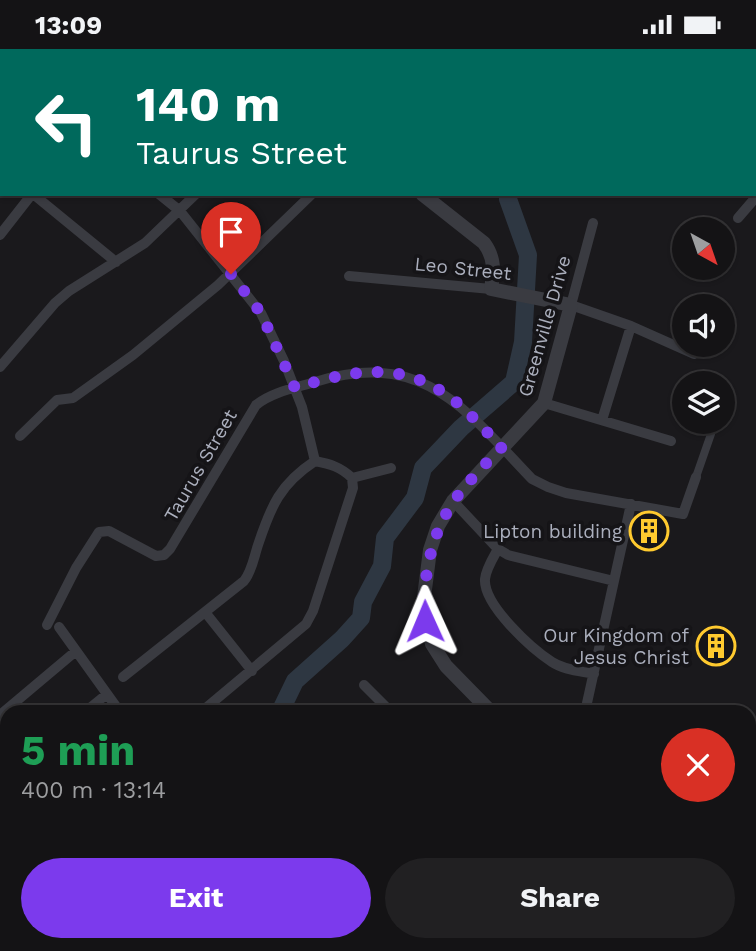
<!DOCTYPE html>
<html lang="en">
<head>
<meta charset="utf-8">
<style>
	:root { --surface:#141315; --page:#212022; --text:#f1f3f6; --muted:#9d9ea0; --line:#333234; --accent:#7c3aed }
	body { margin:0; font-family:"Work Sans",sans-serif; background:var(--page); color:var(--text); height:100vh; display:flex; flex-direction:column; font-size:26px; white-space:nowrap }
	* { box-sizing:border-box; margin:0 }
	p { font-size:23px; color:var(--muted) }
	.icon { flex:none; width:38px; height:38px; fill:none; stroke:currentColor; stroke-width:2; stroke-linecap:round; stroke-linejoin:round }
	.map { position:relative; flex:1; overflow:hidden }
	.side { position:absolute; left:0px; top:656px; width:756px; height:247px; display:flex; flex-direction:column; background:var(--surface); border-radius:21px 21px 0 0; box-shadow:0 2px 5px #0004,0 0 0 2px var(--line) }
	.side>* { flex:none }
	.guide { position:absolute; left:0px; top:0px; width:756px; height:147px; box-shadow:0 2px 5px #0004,0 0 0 2px var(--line); background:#00695c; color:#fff; overflow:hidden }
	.needle { width:46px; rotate:140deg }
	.fabs { position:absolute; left:672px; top:168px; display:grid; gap:14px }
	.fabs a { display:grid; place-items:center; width:63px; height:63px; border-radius:50%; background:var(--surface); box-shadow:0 2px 5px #0004,0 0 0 2px var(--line); font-size:35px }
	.pin { position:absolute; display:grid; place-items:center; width:60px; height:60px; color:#fff; margin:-72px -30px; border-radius:50% 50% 50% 0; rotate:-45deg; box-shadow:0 0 7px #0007 }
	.pin .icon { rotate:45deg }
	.me { position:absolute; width:77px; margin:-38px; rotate:359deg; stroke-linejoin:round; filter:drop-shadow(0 0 5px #0008) }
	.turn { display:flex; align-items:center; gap:24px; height:147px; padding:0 21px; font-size:32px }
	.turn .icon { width:91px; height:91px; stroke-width:2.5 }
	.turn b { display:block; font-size:49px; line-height:60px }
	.round { display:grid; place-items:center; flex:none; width:74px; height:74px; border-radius:37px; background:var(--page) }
	.head { display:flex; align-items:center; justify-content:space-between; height:119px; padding:0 21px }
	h1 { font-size:42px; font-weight:700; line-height:52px; color:#1e9e55 }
	.action { display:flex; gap:14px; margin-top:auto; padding:14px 21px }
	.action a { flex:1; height:80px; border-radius:42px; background:var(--accent); color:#fff; font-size:28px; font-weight:700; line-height:80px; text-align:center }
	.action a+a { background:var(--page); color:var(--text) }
	.status { display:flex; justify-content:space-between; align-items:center; height:49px; padding:0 35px; background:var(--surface); direction:ltr }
	.status svg { height:19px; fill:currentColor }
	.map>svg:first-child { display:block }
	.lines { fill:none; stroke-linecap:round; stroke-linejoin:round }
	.river { stroke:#2e3742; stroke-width:18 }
	.pedestrian { stroke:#3a3b41; stroke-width:8 }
	.minor { stroke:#3a3b41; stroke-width:10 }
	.tertiary { stroke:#3a3b41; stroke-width:14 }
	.route { stroke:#7c3aed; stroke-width:12; stroke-dasharray:0 21.6 }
	.labels { text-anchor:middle; stroke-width:7; stroke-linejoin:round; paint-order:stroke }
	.street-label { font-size:19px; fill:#abafbd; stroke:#151417 }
	.poi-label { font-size:19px; fill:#abafbd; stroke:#151417; text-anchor:end }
</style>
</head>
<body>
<div class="status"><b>13:09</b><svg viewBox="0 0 49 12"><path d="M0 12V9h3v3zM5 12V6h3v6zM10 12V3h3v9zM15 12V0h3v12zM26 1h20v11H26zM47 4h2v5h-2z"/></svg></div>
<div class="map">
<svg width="756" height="902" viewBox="0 0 756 902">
	<rect width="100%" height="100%" fill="#1a191c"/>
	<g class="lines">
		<path class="river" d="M579,2L580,0
			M280,663L295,632L342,590L361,569L363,553L382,517L385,489L415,449L423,419L461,379L514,333L523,293L528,206L508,150L509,145
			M38,902L41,896"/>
		<path class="pedestrian" d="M696,428L711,385
			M653,663V662"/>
		<path class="minor" d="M707,0L709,2
			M67,2L69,0
			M242,2L244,0
			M465,2L467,0
			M754,35H756
			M33,145L116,213
			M159,145L180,162L261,264L284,312L302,358L315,412
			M738,169L756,148
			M593,174L571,256L631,277L694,305
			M0,186L32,145
			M349,227L491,240
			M0,318L55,254L69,242L145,194L196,145
			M544,354L671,392
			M602,371L631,277
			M20,387L57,351L73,349L133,306L218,236L312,145
			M315,412C330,415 341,418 352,429
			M352,429L391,419
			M453,452L498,500L508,506L614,532
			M498,500C493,509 486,520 485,530C483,556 532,600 552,613C564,621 580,622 594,625
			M205,563L252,622
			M47,576L76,519L99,483L109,482L156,507L164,506L170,500L256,356C272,343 295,339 315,333C423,300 464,359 532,430L548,438L566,444L683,465L696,428
			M59,578L120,663
			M123,628L244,532C252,522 254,508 258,496C271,457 280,435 315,412
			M364,636L391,663
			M85,663L107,645
			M201,663L306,575L313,562L353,439L352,429
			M585,663L631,455
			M0,666L76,602
			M0,736L7,730
			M749,738L756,740
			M0,810L7,804
			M0,867L7,861
			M201,896L206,902
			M259,896L264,902
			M488,897L493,902
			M337,902L343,896
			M397,902L404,896
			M446,902L453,896
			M535,902L538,896
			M566,902L568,896
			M750,902L756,896"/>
		<path class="tertiary" d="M352,2L354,0
			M422,145L484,194C495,209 494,222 491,240L571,256L544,354L453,452L438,477L430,501L423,556L432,595L446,617L491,663
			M718,896L723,902"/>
	</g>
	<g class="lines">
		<path class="route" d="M231,225L261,264L295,339C353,321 403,310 455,352C472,366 486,383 502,398C461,440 437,463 427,523C424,540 423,555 425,572"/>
	</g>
	<defs>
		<symbol id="building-ring" viewBox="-11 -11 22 22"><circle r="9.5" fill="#151417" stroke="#ffca2f" stroke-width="1.5"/><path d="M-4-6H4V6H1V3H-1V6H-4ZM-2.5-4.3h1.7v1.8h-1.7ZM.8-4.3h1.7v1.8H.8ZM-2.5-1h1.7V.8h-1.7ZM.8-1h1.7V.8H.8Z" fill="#ffca2f"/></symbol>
	</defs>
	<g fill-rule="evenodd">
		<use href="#building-ring" x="627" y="460" width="44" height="44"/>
		<use href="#building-ring" x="694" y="575" width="44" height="44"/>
	</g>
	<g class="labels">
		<g class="street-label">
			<text transform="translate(463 219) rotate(6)" y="7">Leo Street</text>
			<text transform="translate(544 277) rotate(-74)" y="7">Greenville Drive</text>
			<text transform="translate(200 416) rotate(-60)" y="7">Taurus Street</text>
		</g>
		<g class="poi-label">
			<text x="622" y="489">Lipton building</text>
			<text x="689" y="593">Our Kingdom of<tspan x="689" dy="22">Jesus Christ</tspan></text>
		</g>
	</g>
</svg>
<div class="fabs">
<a><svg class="needle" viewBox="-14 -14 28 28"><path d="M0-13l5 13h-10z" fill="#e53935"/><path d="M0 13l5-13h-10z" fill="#9d9ea0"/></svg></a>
<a><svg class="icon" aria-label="sound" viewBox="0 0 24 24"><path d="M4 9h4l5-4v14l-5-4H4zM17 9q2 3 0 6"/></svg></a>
<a><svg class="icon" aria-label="layers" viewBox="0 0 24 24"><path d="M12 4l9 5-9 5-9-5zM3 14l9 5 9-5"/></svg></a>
</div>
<div class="pin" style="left:231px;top:225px;background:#d93025"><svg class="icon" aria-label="arrive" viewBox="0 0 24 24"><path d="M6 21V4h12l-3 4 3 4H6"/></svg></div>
<svg class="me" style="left:425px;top:572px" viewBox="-20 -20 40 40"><path d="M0-17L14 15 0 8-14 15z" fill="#7c3aed" stroke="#fff" stroke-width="4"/></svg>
<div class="guide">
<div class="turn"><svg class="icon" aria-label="left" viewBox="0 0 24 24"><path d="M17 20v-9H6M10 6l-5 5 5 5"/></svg><div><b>140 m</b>Taurus Street</div></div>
</div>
<section class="side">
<div class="head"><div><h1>5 min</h1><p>400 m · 13:14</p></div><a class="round" style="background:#d93025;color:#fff"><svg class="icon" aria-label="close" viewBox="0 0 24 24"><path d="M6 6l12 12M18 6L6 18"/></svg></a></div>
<div class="action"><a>Exit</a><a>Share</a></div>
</section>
</div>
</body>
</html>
